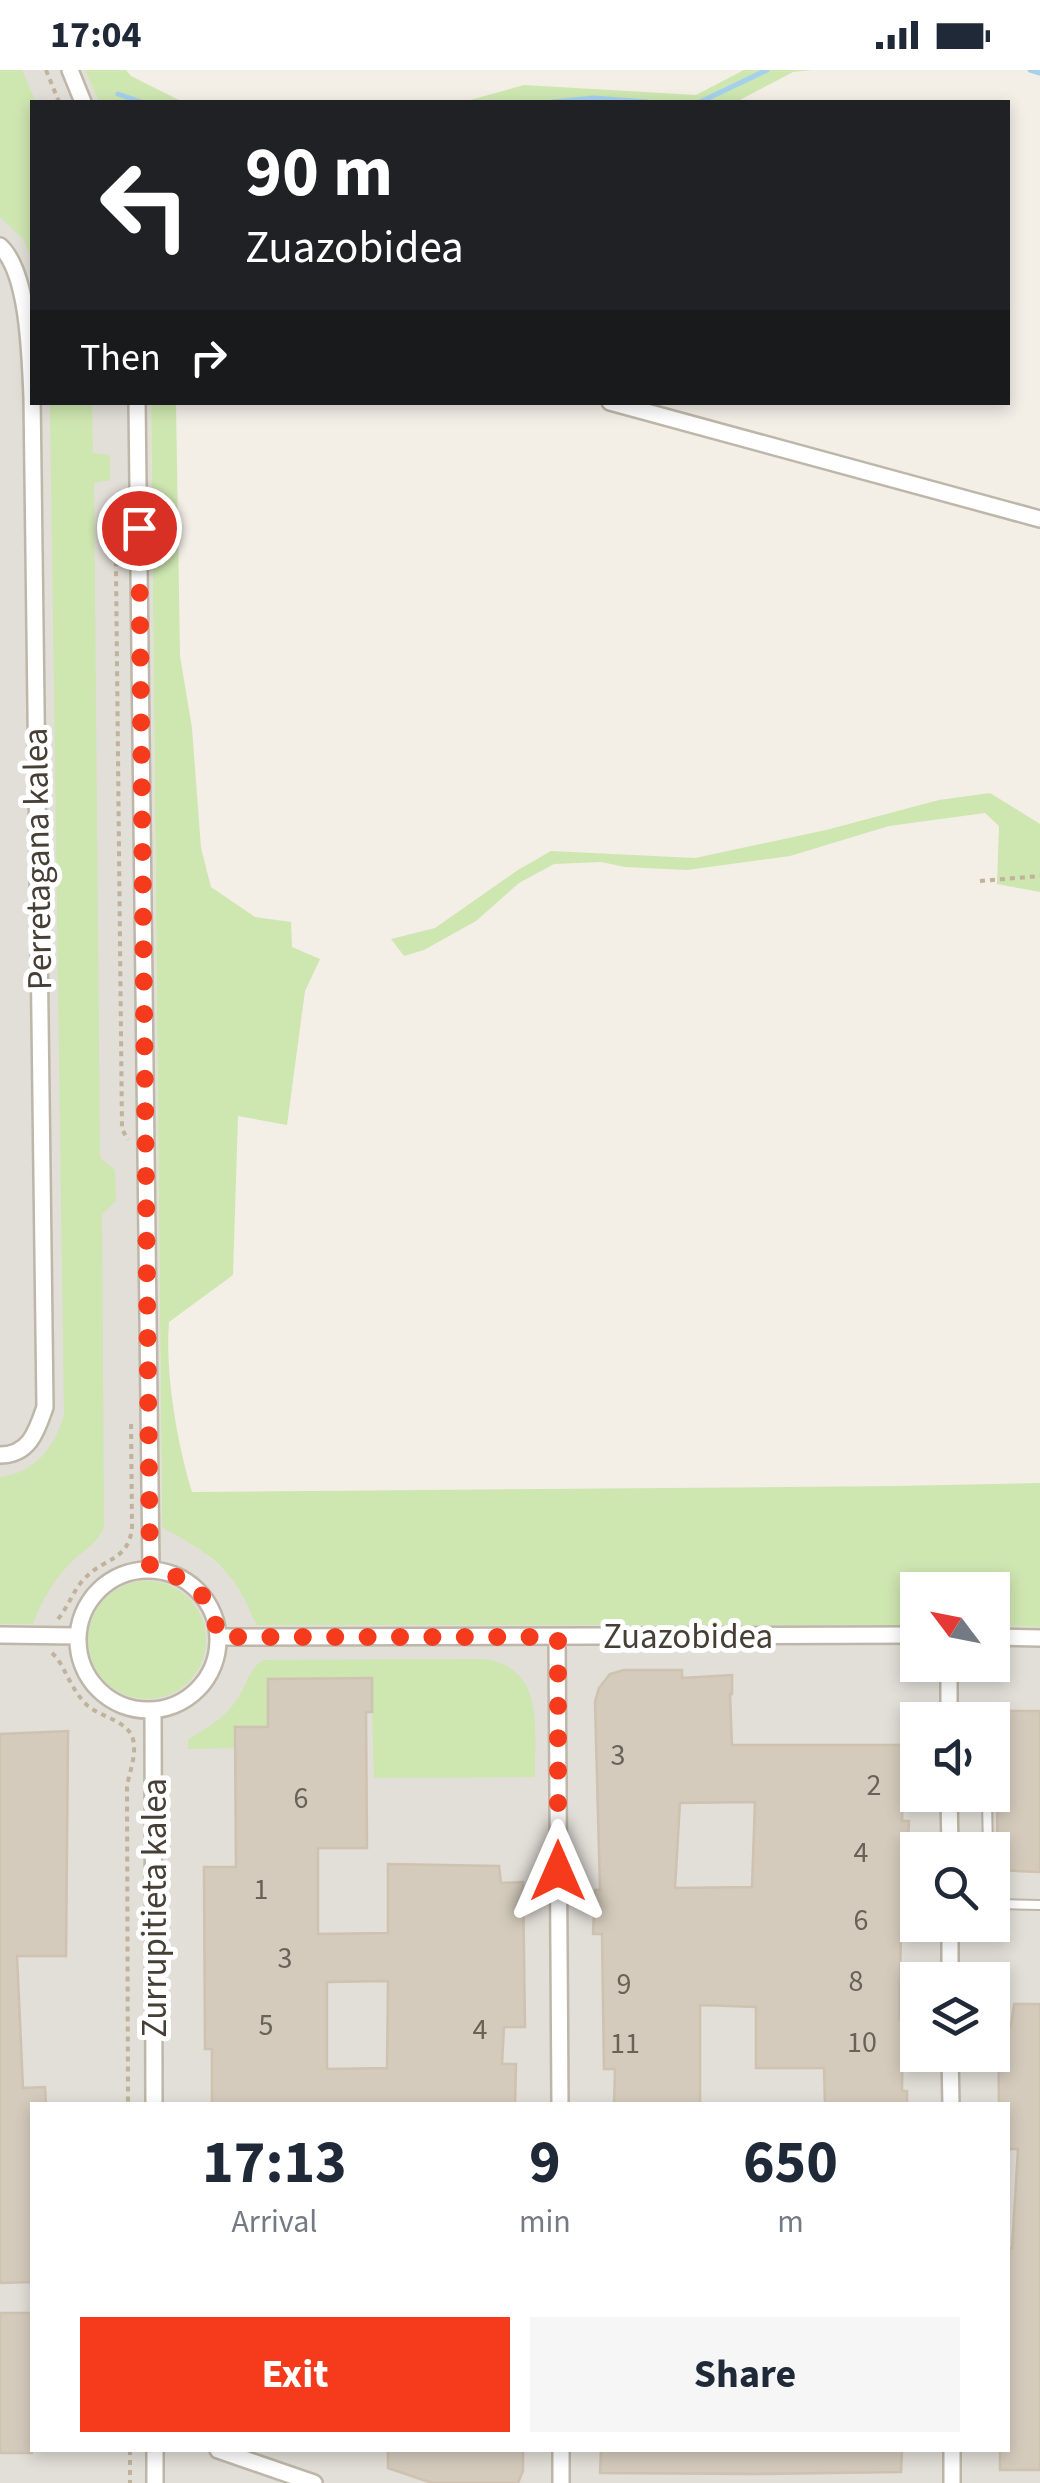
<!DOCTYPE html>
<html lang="en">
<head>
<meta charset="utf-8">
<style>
	:root { --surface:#fff; --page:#f6f6f7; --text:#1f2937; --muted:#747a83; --accent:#f53b1c }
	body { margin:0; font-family:"Source Sans 3",sans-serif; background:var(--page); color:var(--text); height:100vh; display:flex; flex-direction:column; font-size:38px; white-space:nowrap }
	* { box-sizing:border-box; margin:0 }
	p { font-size:32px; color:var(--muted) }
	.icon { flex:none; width:55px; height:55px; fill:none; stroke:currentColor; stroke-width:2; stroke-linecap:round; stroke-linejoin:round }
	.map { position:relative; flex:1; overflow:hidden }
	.panel { position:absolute; left:30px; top:2032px; width:980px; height:350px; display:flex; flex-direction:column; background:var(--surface); border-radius:0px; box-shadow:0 5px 15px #0003 }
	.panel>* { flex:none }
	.top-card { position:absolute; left:30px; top:30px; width:980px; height:305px; border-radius:0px; box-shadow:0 5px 15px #0003; background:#202124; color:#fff; overflow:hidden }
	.needle { width:65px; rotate:302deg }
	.fabs { position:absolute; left:900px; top:1502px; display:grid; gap:20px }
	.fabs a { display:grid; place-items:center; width:110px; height:110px; border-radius:0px; background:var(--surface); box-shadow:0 5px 15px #0003; font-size:50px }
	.pin { position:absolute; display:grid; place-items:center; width:85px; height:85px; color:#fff; margin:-42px; border:5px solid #fff; border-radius:50%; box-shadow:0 2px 10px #0007 }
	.me { position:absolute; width:110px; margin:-55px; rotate:0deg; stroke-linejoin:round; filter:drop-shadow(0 0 8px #0008) }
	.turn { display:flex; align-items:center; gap:35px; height:210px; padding:0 50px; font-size:45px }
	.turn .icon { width:130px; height:130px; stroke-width:2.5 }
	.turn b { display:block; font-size:70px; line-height:85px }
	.then { display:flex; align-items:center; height:95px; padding:0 50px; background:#0003; gap:20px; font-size:38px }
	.eta { display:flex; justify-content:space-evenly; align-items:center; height:170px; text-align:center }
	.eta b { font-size:60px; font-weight:700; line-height:70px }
	.button { display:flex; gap:20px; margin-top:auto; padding:20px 50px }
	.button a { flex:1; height:115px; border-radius:0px; background:var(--accent); color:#fff; font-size:40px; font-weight:700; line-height:115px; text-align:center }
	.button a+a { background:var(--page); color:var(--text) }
	.status { display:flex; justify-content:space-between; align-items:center; height:70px; padding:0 50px; background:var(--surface); direction:ltr }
	.status svg { height:28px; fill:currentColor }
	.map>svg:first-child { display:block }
	.industrial { fill:#e2ded8; fill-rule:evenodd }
	.green { fill:#cee6b0 }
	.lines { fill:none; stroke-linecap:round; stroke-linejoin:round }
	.stream { stroke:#a4d0ee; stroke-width:5 }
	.building { fill:#d4cbbc; stroke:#cfc2b0; stroke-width:2.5; fill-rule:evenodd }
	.service-casing { stroke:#beb7a9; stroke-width:12 }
	.minor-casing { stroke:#beb7a9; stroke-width:20 }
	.path { stroke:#c0b29b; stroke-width:4; stroke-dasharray:5 5; stroke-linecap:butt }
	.service { stroke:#fff; stroke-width:8 }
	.minor { stroke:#fff; stroke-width:15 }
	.route { stroke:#f53b1c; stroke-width:18; stroke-dasharray:0 32.4 }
	.labels { text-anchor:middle; stroke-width:10; stroke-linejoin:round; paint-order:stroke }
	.number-label { font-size:30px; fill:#6a6258 }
	.street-label { font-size:35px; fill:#463f36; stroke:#fff }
</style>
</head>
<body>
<div class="status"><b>17:04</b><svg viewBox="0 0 49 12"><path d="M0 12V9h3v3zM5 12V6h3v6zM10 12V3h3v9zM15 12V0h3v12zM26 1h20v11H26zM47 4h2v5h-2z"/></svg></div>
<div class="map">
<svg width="1040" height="2413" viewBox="0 0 1040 2413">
	<rect width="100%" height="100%" fill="#f3efe7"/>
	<path class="industrial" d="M0,0H85L99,32H32V332L151,333L162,1456L198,1477L229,1504L247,1531L256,1555H917L918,1595H992L993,1555L1040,1557V2413H0ZM918,1650H992V1725H918ZM918,1780H992V1855H918ZM918,1910H992V1985H918ZM32,2035H1008V2380H32Z"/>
	<path class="green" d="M0,0H22L36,32H32V191L24,170L0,147Z
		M85,0H126L131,6L183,32H99Z
		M744,0H813L793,2L736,32H463L524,15L696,25Z
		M50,333H92L93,383L110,385V410L94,413L100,1088L115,1100L116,1131L102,1144L104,1457C97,1474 84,1480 71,1492C55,1508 40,1533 33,1554H0V1407C34,1404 56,1376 64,1344Z
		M151,333H176L180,586L192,658L201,778L211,817L255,847L291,852L292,877L320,889L305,921L287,1055L238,1046L233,1205L169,1252C165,1303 177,1373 192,1422L896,1416L1040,1413V1557L993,1555L992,1520H918L917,1555H256C235,1499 212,1485 162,1457Z
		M990,723L1040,754V822L997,814L999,756L985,743L889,756L790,786L687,800L625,797L601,792L554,794L519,813L476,851L424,880L404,886L391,869L435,858L518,800L551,781L695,788L826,760L939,730Z
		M88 1570a59 59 0 1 1 118 0a59 59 0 1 1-118 0Z
		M484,1589C546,1598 534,1659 535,1707L374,1708L371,1608L269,1609L268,1642L319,1657H236V1678L188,1679V1669C209,1658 228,1645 240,1625C247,1612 250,1599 263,1590Z"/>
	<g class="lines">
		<path class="stream" d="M1030,0L1040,3
			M118,24L141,32
			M552,32L594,28L648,32
			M700,32L767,0"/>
	</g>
	<path class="building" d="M624,1600H682V1608L732,1605V1624H730L732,1675H904L902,1751H909L903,1865H901L899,1950H903L902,2021H907V2035H825L824,1998H756V1937L700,1935V2035H614L615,1999H604L602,1864H593L595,1820H600L595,1632L599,1618L610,1604ZM755,1732L752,1817L675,1818L680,1733Z
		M372,1608V1642H366L367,1778H318V1864L388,1863V1794L499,1796L501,1813L523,1812L525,1957H504L502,1994H516L515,2035H212V1979H205L204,1797H236L235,1657H268V1609ZM388,1911L387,1998L327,1999V1912Z
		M998,1641H1040V1802L997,1800Z
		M68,1661L66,1886H17L23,2018L45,2017L46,2035H32V2212L0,2213V1664Z
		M1014,1934H1040V2400H1000V2380H1008V2178H1012L1018,2079H1008V2035H999L998,1956H1011Z
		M0,2243H32V2383H0Z
		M388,2380H523V2401L518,2413H432L388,2398Z
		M601,2380H902L901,2402L754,2404L600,2403Z"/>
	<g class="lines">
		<defs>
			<path id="service" d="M949,1733L987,1731L988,1780
				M992,1831L1000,1834L1040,1835"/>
			<path id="minor" d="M70,0L83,32
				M0,176C29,203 30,287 32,326L45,1337C37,1360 30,1385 0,1385
				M137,332L151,1500
				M610,332L1040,449
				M78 1570a70 70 0 1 1 140 0a70 70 0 1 1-140 0Z
				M0,1565L77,1566
				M219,1567L918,1565
				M557,1567L560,2035
				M992,1567L1040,1568
				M949,1595V1650
				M153,1641L154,2035
				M949,1725L950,1780
				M950,1855V1910
				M950,1985L951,2035
				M155,2380V2413
				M218,2380L314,2413
				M952,2380V2413
				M561,2413V2380"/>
		</defs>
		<use href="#service" class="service-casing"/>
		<use href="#minor" class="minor-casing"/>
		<path class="path" d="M46,0L59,32
			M120,452L116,462V500L122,1059L128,1070
			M980,811L1040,806
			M58,1549C69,1536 73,1520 85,1508C105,1487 129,1491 132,1457L131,1349
			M52,1583L57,1588C68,1605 73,1622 88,1636C101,1647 128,1651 133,1669C137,1686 129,1702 127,1717L128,2035
			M130,2380V2413"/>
		<use href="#service" class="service"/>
		<use href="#minor" class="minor"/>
	</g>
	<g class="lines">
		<path class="route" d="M139,458L150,1500C192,1506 212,1526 218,1567H558V1801"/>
	</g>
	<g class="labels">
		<g class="number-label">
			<text x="618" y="1695">3</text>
			<text x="874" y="1725">2</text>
			<text x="301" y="1738">6</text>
			<text x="861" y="1792">4</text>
			<text x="261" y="1829">1</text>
			<text x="861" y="1860">6</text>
			<text x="285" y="1898">3</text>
			<text x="856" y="1921">8</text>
			<text x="624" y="1924">9</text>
			<text x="266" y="1965">5</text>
			<text x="480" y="1969">4</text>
			<text x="862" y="1982">10</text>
			<text x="625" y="1983">11</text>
		</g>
		<g class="street-label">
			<text transform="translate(37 789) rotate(-91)" y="12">Perretagana kalea</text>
			<text x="688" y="1578">Zuazobidea</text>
			<text transform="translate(154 1838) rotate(-90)" y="12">Zurrupitieta kalea</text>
		</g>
	</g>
</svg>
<div class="fabs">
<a><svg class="needle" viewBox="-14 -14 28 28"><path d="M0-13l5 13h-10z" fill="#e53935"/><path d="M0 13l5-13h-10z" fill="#747a83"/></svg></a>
<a><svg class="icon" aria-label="sound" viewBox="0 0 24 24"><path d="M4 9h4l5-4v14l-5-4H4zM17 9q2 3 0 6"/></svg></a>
<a><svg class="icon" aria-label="search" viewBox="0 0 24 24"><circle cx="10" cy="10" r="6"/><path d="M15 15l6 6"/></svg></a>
<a><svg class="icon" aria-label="layers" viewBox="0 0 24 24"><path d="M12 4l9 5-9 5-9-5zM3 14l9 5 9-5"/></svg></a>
</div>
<div class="pin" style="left:139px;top:458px;background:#d93025"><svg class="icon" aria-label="arrive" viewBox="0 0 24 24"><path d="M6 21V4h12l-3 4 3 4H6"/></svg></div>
<svg class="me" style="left:558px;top:1801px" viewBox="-20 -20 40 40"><path d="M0-17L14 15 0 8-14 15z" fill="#f53b1c" stroke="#fff" stroke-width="4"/></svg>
<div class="top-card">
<div class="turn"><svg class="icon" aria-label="left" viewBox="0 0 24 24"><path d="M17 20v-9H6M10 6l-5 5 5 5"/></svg><div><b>90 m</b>Zuazobidea</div></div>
<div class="then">Then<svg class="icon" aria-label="right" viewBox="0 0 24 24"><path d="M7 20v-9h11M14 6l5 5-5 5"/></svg></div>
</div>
<section class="panel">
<div class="eta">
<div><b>17:13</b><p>Arrival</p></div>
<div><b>9</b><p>min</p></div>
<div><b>650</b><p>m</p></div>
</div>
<div class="button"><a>Exit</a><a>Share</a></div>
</section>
</div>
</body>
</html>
